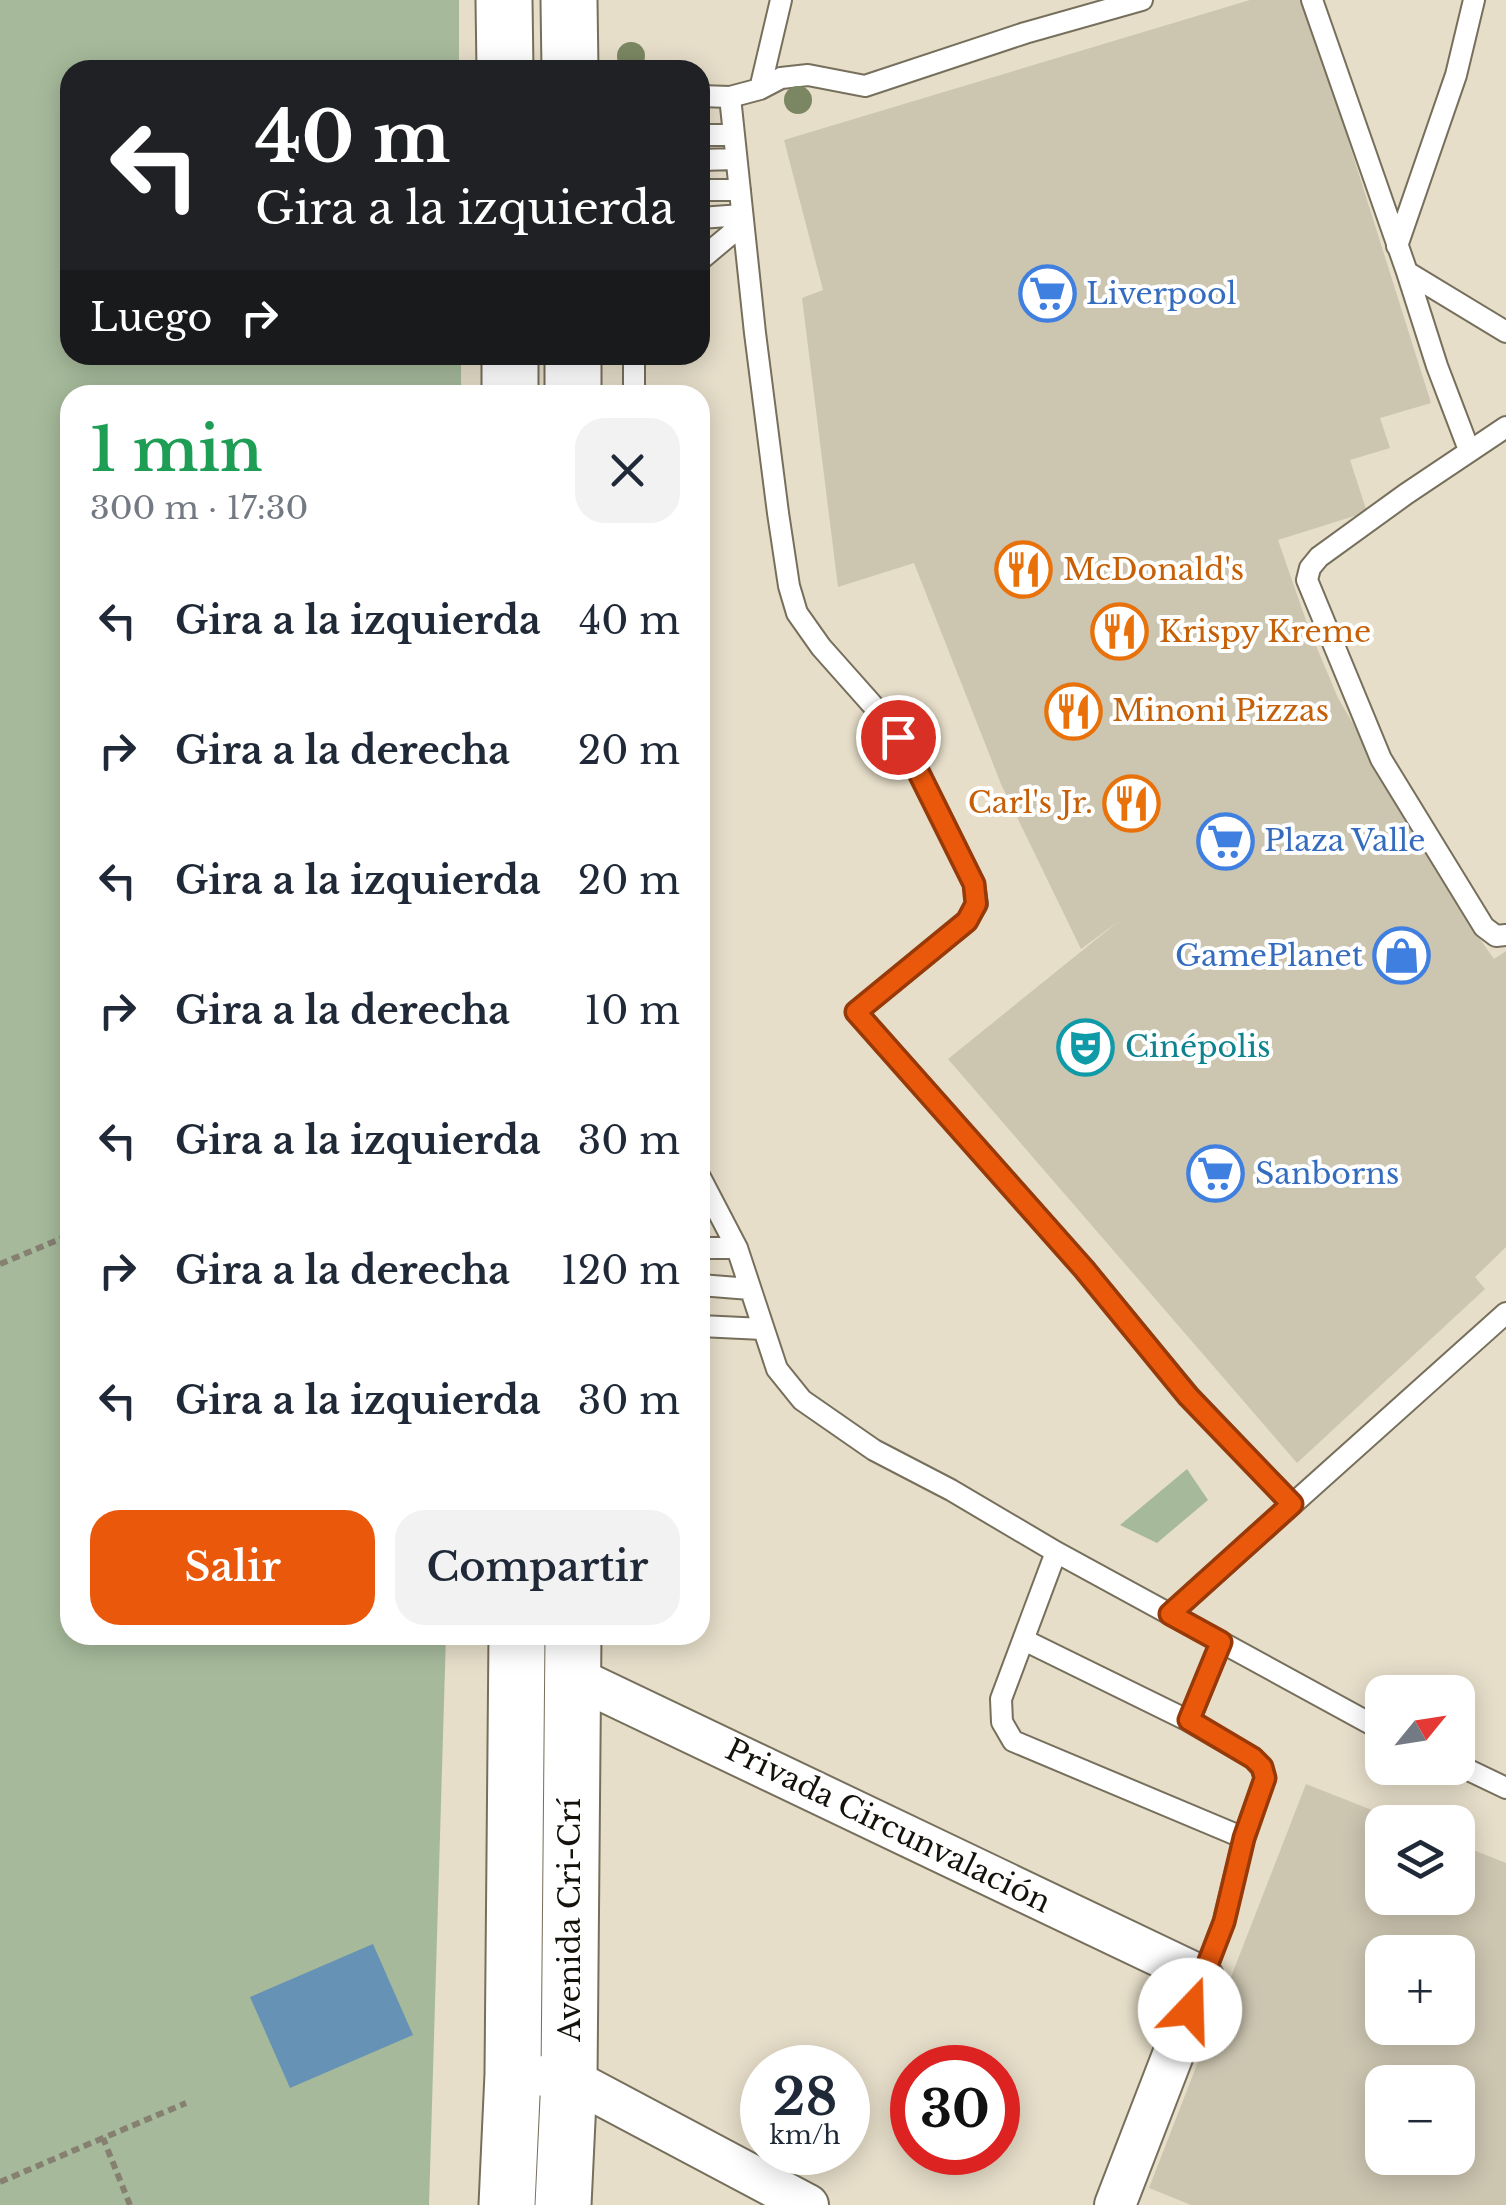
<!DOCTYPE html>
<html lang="es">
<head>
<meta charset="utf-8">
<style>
	:root { --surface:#fff; --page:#f2f2f3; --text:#1f2937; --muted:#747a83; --accent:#ea580c }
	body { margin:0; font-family:"Libre Baskerville",serif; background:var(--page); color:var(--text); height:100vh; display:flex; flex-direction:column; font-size:38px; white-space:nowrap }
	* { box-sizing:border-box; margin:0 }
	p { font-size:32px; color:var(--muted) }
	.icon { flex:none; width:55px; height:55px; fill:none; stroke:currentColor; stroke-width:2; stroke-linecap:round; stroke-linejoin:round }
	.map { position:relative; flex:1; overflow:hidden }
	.side { position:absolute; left:60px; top:385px; width:650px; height:1260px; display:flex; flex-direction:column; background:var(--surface); border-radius:30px; box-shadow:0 5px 25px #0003 }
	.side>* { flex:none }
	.hud { position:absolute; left:60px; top:60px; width:650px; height:305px; border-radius:30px; box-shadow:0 5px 25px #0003; background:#202124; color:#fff; overflow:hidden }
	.needle { width:65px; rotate:60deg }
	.controls { position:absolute; left:1365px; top:1675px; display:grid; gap:20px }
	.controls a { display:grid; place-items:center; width:110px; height:110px; border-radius:20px; background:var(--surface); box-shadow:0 5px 25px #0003; font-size:50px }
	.speed { position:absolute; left:740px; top:2045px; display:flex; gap:20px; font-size:50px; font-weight:700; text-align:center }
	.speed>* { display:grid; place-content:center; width:130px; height:130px; border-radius:50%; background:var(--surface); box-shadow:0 5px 25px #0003; line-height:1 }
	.speed small { font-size:25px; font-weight:400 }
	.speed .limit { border:15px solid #d22; background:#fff; color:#111 }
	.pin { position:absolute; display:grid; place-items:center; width:85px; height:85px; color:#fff; margin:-42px; border:5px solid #fff; border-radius:50%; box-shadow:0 2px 10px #0007 }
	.me { position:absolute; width:110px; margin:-55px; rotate:21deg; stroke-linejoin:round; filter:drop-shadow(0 0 8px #0008) }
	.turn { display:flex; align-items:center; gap:35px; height:210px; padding:0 30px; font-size:45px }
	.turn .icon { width:130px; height:130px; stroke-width:2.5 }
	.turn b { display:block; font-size:70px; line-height:85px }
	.then { display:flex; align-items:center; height:95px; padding:0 30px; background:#0003; gap:20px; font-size:38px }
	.round { display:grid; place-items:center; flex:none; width:105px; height:105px; border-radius:30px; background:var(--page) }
	.headline { display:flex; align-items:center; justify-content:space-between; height:170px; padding:0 30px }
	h1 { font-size:60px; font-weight:600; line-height:75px; color:#1e9e55 }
	.cta { display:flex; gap:20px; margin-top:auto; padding:20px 30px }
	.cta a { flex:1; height:115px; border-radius:30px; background:var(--accent); color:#fff; font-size:40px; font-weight:600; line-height:115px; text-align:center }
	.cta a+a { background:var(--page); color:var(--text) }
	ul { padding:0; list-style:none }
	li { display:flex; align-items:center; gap:30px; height:130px; padding:0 30px }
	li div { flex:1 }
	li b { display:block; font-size:38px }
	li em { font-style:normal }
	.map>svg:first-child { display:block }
	.green { fill:#a6ba9b }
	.water { fill:#6692b5 }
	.building { fill:#ccc5b0; fill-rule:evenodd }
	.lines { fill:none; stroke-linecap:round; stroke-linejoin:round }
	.lane-casing { stroke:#766f5c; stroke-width:24 }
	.street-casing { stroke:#766f5c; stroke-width:44 }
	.secondary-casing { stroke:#766f5c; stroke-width:59 }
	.path { stroke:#868071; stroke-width:6; stroke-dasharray:8 5; stroke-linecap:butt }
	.lane { stroke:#fff; stroke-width:20 }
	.street { stroke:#fff; stroke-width:40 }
	.secondary { stroke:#fff; stroke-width:55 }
	.tree { fill:#7b8762 }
	.route-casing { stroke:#983908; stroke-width:25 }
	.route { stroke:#ea580c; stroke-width:18 }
	.labels { text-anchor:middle; stroke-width:8; stroke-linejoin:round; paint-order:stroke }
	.shop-label { font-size:30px; fill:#366cbe; stroke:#fff; text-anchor:start }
	.food-label { font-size:30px; fill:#c56008; stroke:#fff; text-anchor:start }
	.culture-label { font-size:30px; fill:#0d838f; stroke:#fff; text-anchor:start }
	.street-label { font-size:30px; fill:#15120b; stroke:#fff }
</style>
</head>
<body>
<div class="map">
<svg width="1506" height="2205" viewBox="0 0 1506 2205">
	<rect width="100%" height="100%" fill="#e6dec9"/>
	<path class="green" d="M0,0H459V70H70V355H461V395H70V1635H446L429,2205H0Z
		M1187,1469L1208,1500L1157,1543L1120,1525Z"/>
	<path class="water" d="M373,1944L413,2035L290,2088L250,1997Z"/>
	<path class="building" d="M1250,0H1304L1431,403L1380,418L1390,448L1350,460L1367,512L1278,540L1309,629L1338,698L1477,935L1494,959L1506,951V1247L1475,1277L1485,1289L1297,1463L948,1059L1119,921L1081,949L1001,784L914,563L838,587L802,298L823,290L784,140Z
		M1306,1784L1402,1822H1382V1898H1458V1844L1506,1863V2205H1191L1149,2188ZM1382,1952H1458V2028H1382ZM1382,2082H1458V2158H1382Z"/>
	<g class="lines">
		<defs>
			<path id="lane" d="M1312,0L1407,272L1437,366L1469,450
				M760,89L781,0
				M700,96L730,97L760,89L781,78L808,75L865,86L1025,33L1142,0
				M730,97L755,333L778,513L789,586L797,613L821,647L885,719L910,755L974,884L977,904L967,921L856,1012L1084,1269L1189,1396L1292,1504
				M700,135H734
				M700,160L736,159
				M700,190H740
				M700,218L742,215
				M1397,246L1456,75L1474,0
				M700,260L743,224
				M1407,272L1506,332
				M634,355V395
				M1506,427L1406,494L1319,557L1310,568L1307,580L1381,759L1484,927L1496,936L1506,935
				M700,1177L737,1248L777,1369L802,1400L874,1450L951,1490L1056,1552L1382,1730
				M700,1248H737
				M700,1285L750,1289
				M700,1326L763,1329
				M1056,1552L1001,1699L1002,1722L1013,1741L1244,1838L1265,1778L1261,1767L1253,1758L1189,1721L1221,1642
				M1170,1614L1506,1313
				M1024,1640L1189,1721
				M1458,1765L1506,1788
				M1203,1977L1224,1921L1244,1838"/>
			<path id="street" d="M572,1676L1203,1977L1115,2205
				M544,2076L569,2078L808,2205"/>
			<path id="secondary" d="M504,0L505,70
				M569,0L570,70
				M510,355V395
				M573,395V355
				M507,2205L513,2074L517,1635
				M563,2205L569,2078L573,1635"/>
		</defs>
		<use href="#lane" class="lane-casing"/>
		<use href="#street" class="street-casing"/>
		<use href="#secondary" class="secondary-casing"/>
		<path class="path" d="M0,1264L70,1235
			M0,2182L103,2138
			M130,2205L103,2138L186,2103"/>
		<use href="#lane" class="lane"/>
		<use href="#street" class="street"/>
		<use href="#secondary" class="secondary"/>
	</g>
	<g class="tree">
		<circle cx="631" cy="56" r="14"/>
		<circle cx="798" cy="100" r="14"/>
	</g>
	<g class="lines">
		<defs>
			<path id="route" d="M898,737L910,755L974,884L976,904L967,921L856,1012L1084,1269L1188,1396L1292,1504L1170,1614L1221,1642L1189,1720L1253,1758L1262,1767L1265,1778L1244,1838L1224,1922L1190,2010"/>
		</defs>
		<use href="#route" class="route-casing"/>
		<use href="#route" class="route"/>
	</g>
	<defs>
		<symbol id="supermarket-ring" viewBox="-11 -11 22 22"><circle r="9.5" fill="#fff" stroke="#3f7fe0" stroke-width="1.5"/><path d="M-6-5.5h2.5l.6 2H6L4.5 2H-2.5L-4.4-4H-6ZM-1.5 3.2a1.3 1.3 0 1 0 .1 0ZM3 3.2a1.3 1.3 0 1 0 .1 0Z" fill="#3f7fe0"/></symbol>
		<symbol id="restaurant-ring" viewBox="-11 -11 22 22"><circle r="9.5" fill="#fff" stroke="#e8710a" stroke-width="1.5"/><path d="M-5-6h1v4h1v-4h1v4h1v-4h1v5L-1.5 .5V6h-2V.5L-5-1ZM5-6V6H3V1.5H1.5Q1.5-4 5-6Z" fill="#e8710a"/></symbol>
		<symbol id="shop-ring" viewBox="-11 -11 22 22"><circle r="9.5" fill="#fff" stroke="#3f7fe0" stroke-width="1.5"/><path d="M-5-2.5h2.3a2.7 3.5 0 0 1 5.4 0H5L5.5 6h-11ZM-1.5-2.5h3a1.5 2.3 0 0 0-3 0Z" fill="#3f7fe0"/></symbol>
		<symbol id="theatre-ring" viewBox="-11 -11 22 22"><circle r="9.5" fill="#fff" stroke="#0f9aa8" stroke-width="1.5"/><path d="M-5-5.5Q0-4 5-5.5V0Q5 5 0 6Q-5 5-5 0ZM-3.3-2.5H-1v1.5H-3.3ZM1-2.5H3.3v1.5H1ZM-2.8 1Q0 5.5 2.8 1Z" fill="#0f9aa8"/></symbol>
	</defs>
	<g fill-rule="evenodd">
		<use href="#supermarket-ring" x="1016" y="262" width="63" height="63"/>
		<use href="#restaurant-ring" x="992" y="538" width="63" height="63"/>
		<use href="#restaurant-ring" x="1088" y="600" width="63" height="63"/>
		<use href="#restaurant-ring" x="1042" y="680" width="63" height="63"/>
		<use href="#restaurant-ring" x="1100" y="772" width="63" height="63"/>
		<use href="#supermarket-ring" x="1194" y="810" width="63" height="63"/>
		<use href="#shop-ring" x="1370" y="924" width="63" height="63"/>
		<use href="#theatre-ring" x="1054" y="1016" width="63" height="63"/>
		<use href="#supermarket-ring" x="1184" y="1142" width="63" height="63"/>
	</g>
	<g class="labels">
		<g class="shop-label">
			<text x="1086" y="304">Liverpool</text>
			<text x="1264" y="851">Plaza Valle</text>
			<text x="1363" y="966" text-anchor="end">GamePlanet</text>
			<text x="1255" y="1184">Sanborns</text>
		</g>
		<g class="food-label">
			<text x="1063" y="580">McDonald's</text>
			<text x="1159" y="642">Krispy Kreme</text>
			<text x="1112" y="721">Minoni Pizzas</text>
			<text x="1093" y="813" text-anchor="end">Carl's Jr.</text>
		</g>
		<g class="culture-label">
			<text x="1125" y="1057">Cinépolis</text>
		</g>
		<g class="street-label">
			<text transform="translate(888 1826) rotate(26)" y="10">Privada Circunvalación</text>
			<text transform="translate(570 1920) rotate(-90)" y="10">Avenida Cri-Crí</text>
		</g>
	</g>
</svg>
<div class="controls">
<a><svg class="needle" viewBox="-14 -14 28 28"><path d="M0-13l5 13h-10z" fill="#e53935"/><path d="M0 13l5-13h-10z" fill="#747a83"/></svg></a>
<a><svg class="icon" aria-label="layers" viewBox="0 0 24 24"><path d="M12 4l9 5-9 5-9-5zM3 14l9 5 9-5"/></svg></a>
<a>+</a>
<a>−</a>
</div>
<div class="speed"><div>28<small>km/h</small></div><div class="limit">30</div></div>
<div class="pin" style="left:898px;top:737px;background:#d93025"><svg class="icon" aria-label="arrive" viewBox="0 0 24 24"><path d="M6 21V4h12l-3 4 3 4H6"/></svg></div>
<svg class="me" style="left:1190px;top:2010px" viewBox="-20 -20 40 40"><circle r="19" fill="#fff"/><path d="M0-13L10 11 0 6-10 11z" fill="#ea580c"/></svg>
<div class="hud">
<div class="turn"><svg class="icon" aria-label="left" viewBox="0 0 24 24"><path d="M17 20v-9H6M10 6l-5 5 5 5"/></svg><div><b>40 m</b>Gira a la izquierda</div></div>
<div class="then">Luego<svg class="icon" aria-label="right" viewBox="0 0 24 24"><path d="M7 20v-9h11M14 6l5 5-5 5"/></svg></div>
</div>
<section class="side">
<div class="headline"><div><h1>1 min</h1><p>300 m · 17:30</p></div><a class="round"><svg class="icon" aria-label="close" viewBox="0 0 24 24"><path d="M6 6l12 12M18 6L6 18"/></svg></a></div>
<ul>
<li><svg class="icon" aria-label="left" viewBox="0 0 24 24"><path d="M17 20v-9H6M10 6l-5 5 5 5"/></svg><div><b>Gira a la izquierda</b></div><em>40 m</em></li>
<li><svg class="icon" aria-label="right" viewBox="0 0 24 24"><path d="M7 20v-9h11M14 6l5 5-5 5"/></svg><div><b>Gira a la derecha</b></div><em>20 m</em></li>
<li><svg class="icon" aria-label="left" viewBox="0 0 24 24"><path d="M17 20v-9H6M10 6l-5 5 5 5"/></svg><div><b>Gira a la izquierda</b></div><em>20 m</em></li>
<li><svg class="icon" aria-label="right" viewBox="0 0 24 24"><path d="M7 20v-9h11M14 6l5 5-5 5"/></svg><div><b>Gira a la derecha</b></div><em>10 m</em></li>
<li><svg class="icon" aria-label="left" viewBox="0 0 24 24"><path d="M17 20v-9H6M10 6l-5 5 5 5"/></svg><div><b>Gira a la izquierda</b></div><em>30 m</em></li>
<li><svg class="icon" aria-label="right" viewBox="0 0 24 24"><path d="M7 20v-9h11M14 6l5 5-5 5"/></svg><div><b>Gira a la derecha</b></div><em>120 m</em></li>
<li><svg class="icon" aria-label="left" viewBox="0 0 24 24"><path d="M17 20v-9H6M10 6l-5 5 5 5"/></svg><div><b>Gira a la izquierda</b></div><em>30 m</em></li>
</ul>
<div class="cta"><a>Salir</a><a>Compartir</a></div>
</section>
</div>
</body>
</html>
